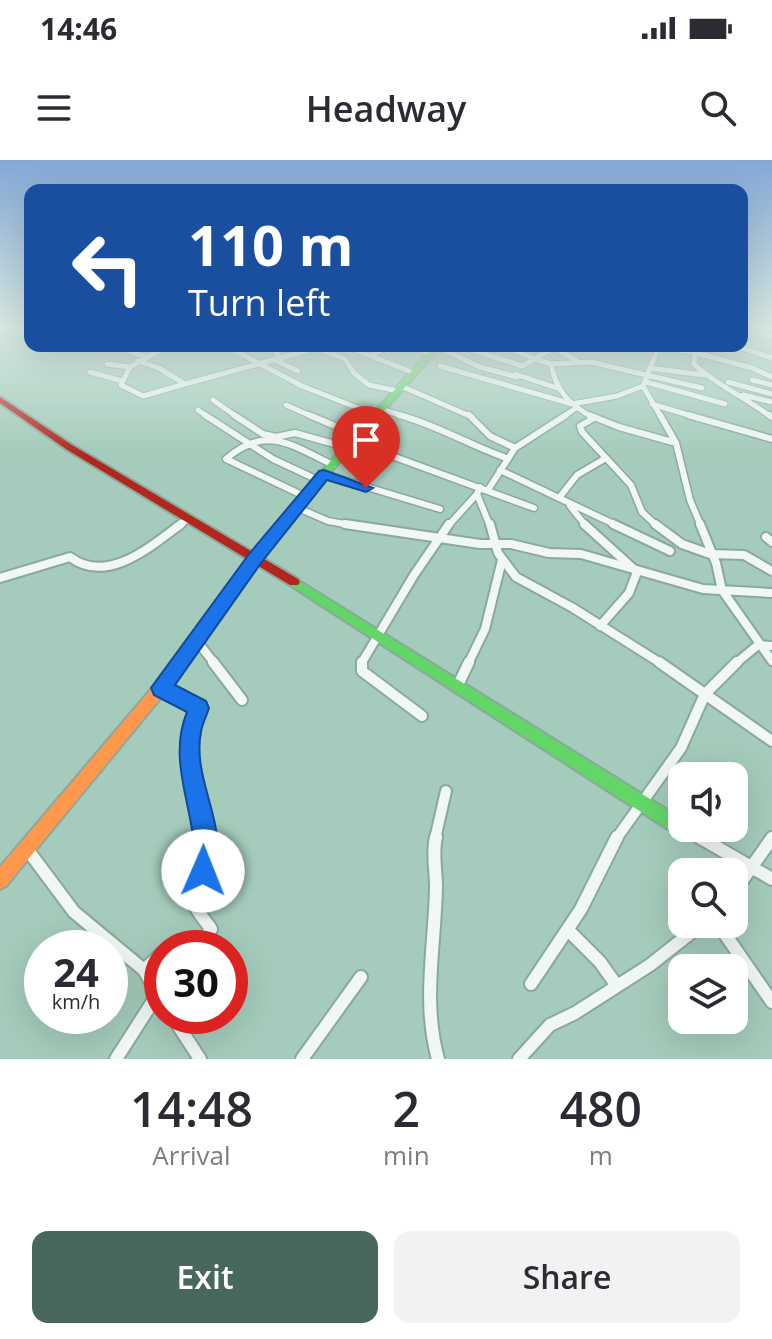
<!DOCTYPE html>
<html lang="en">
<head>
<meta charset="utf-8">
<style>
	:root { --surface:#fff; --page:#f2f2f3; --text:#2b2b33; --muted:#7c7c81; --accent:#47685b }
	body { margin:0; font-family:"Open Sans",sans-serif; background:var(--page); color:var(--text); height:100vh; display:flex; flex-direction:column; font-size:30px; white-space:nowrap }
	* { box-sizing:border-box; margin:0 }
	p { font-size:26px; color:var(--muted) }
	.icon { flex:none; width:44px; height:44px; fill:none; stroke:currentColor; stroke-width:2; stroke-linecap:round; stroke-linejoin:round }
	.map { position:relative; height:899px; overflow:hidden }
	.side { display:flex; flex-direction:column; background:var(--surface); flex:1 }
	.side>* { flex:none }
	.hud { position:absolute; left:24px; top:24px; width:724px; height:168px; border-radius:16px; box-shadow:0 8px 32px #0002; background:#1a4fa0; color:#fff; overflow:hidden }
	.buttons { position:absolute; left:668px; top:602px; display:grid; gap:16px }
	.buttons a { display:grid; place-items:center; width:80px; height:80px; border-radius:16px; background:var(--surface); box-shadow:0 8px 32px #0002; font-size:40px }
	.speed { position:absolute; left:24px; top:770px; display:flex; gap:16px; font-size:40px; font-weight:700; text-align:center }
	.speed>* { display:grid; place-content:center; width:104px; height:104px; border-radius:50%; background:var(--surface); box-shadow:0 8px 32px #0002; line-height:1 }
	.speed small { font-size:20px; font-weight:400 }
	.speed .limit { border:12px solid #d22; background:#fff; color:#111 }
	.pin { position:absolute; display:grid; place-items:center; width:68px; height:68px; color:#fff; margin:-82px -34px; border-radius:50% 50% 50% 0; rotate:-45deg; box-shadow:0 0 8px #0007 }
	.pin .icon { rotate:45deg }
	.me { position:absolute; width:88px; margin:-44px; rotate:1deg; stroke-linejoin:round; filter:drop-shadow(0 0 6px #0008) }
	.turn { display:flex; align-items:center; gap:28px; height:168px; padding:0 32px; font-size:36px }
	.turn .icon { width:104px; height:104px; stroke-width:2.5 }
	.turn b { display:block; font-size:56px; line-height:68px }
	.eta { display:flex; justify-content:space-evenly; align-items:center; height:136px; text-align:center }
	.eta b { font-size:48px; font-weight:600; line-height:56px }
	.action { display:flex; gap:16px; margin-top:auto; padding:16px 32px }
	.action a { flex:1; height:92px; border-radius:16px; background:var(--accent); color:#fff; font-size:32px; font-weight:600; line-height:92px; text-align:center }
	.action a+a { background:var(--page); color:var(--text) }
	.status { display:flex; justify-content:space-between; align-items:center; height:56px; padding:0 40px; background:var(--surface); direction:ltr }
	.status svg { height:22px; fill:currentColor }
	header { display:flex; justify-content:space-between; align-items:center; height:104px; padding:0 32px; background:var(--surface); font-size:36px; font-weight:600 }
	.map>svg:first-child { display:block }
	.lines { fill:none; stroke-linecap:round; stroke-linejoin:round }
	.street-far4-casing { stroke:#8aa99c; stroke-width:7 }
	.street-far3-casing { stroke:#8aa99c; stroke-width:9 }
	.street-far2-casing { stroke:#8aa99c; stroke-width:12 }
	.street-far1-casing { stroke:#8aa99c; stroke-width:14 }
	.street-casing { stroke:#8aa99c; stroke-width:16 }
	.fast-casing { stroke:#8aa99c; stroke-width:4 }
	.slow-casing { stroke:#8aa99c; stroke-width:4 }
	.jam-casing { stroke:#8aa99c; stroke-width:4 }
	.street-far4 { stroke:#f1f7f5; stroke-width:5 }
	.street-far3 { stroke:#f1f7f5; stroke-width:6 }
	.street-far2 { stroke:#f1f7f5; stroke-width:8 }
	.street-far1 { stroke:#f1f7f5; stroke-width:10 }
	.street { stroke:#f1f7f5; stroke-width:12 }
	.fast { fill:#63d668; fill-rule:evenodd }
	.slow { fill:#ff974d; fill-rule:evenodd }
	.jam { fill:#b3261e; fill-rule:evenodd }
	.route { fill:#1a73e8; stroke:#114b97; stroke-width:2 }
</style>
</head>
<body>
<div class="status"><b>14:46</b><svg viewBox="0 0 49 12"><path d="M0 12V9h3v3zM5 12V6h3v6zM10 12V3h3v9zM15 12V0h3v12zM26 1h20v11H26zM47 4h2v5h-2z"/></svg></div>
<header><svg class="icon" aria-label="menu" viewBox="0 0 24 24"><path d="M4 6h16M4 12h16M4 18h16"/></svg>Headway<svg class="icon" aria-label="search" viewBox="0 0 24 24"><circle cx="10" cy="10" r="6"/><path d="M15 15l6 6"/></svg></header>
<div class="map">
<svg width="772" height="899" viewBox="0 0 772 899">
	<rect width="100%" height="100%" fill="#a4cbbb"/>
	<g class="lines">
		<defs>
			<path id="street-far4" d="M742,171L772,176
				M115,186L146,197
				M168,186L130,207L121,225L143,236L185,224
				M226,186L302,226L378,256
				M271,186L281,199
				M346,186L414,213
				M407,186L431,193
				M460,186L522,206L535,199L551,204L591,202L702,228
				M504,186L535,199L556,186
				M551,186L577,201
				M659,186L695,193L694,204C713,223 748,239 771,257
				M736,186L772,198
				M438,187L480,207L517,217
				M317,188L345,199L354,213L369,225L398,231
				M132,192L144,186
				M693,192L752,208L772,217
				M372,195L390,186
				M138,201L159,208L185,224L324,186
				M277,201L298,211
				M107,204L130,207
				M551,204C556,231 569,244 592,257
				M440,206L572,244L617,236L643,226L659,186
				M650,208L704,215
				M90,212L122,221
				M515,214L557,228
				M752,220L772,225
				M646,222L725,244
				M728,222L772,234
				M401,226L472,257
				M643,226L661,257
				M743,235L772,242
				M213,240L237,257
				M652,244L695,257
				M286,245L313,257
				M198,250L208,257
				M383,250L407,257
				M563,257L576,248"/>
			<path id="street-far3" d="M205,255L273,299L320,321
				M234,255L263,274L276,277L295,273L349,288
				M309,255L359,276
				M374,255L378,256
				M399,255C437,265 469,285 506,298
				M469,255L490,276L515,288
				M589,255L619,267L676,283
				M660,255L676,283L690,340L701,366
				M688,255L772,279
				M769,255L772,257
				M594,258L580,266L582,272L631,325L642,352L657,366
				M354,282L534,348
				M500,310L618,366
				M324,314L440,349
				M480,327L477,334L490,366
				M488,330L515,288L566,255
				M306,337L226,299C267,264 291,285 333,305
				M559,338L577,315L606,298
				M570,346L586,366
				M298,348L328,361L356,366
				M178,366L189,358
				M448,366L477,334"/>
			<path id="street-far2" d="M345,364L480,384H511L549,393L581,394L703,429L772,433
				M490,364L498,393L516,417L573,448L662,504
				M584,364L637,412L629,433L600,466
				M613,364L670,391
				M655,364L682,384L710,394L744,395L772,411
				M700,364L716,403L722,430L772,501
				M766,377L772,382
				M0,418L70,397C107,425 150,387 181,364
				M196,480L215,504
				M361,504L414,415L449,364
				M468,504L485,469L502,400
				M735,504L758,485L772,486"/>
			<path id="street-far1" d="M213,502L242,540
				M362,502V511L422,556
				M659,502L772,581
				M458,525L469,502
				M161,528L199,548C181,596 196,631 206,679
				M683,668L702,679
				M435,679L446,631
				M616,679L681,588L705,534L737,502"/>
			<path id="street" d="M436,677C432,693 436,710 436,727C435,785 422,842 438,899
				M699,677L772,719
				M27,689L74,752L144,810L162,841
				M734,732L772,678
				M718,764L772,842
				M568,770L600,802L617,826
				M168,788L177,783H202L211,769C205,760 196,751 193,741C189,725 211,702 206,677
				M144,810L162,793
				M531,824L581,749L617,677
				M172,856L200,899
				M116,899L157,835
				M302,899L361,817
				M519,899L550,865L575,853L650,805L702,764"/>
			<path id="fast" d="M434,186H441L327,316L247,418H239L237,415L239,412L321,312Z
				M294,418L682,659V668H690L688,674L682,676L676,674L627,643L290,425L288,422Z"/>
			<path id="slow" d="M243,411L249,415L247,418L163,535L6,726L0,729V707L153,527L239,412Z"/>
			<path id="jam" d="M0,237L72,285L298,419L300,422L298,425H290L66,289L0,243Z"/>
		</defs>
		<use href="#street-far4" class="street-far4-casing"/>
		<use href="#street-far3" class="street-far3-casing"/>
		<use href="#street-far2" class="street-far2-casing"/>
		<use href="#street-far1" class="street-far1-casing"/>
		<use href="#street" class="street-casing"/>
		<use href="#fast" class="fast-casing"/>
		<use href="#slow" class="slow-casing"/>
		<use href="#jam" class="jam-casing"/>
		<use href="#street-far4" class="street-far4"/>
		<use href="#street-far3" class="street-far3"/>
		<use href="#street-far2" class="street-far2"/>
		<use href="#street-far1" class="street-far1"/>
		<use href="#street" class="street"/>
		<use href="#fast" class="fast"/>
		<use href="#slow" class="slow"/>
		<use href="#jam" class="jam"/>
	</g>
	<linearGradient id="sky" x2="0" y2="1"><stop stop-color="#84a8d6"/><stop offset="0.57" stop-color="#d6e8e0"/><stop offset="1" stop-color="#d6e8e0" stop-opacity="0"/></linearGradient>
	<rect width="772" height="295" fill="url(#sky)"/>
	<path class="route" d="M324,310L373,328L366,332L327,320L261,403L175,525L206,541L209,548C207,555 202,564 201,572C191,622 233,670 212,720L203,724L194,720C188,707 196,697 194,683C189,638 169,596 187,552L154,535L151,528L249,394L319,311Z"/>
</svg>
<div class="buttons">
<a><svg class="icon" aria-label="sound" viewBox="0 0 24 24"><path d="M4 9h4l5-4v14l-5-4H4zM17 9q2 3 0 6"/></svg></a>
<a><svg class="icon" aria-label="search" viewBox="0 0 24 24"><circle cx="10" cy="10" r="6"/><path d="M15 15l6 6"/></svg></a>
<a><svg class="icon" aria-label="layers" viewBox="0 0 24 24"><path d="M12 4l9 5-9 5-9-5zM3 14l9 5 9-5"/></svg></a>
</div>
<div class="speed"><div>24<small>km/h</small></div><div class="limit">30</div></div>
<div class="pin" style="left:366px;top:328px;background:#d93025"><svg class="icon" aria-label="arrive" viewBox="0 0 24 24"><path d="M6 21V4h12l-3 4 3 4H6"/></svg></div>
<svg class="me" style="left:203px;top:711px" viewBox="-20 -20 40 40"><circle r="19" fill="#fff"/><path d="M0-13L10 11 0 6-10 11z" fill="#1a73e8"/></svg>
<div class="hud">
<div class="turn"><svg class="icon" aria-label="left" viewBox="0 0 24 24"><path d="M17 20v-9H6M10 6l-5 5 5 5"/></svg><div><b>110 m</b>Turn left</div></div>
</div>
</div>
<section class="side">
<div class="eta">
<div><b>14:48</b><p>Arrival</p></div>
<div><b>2</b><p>min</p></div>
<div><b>480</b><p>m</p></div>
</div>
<div class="action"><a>Exit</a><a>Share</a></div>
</section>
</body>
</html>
